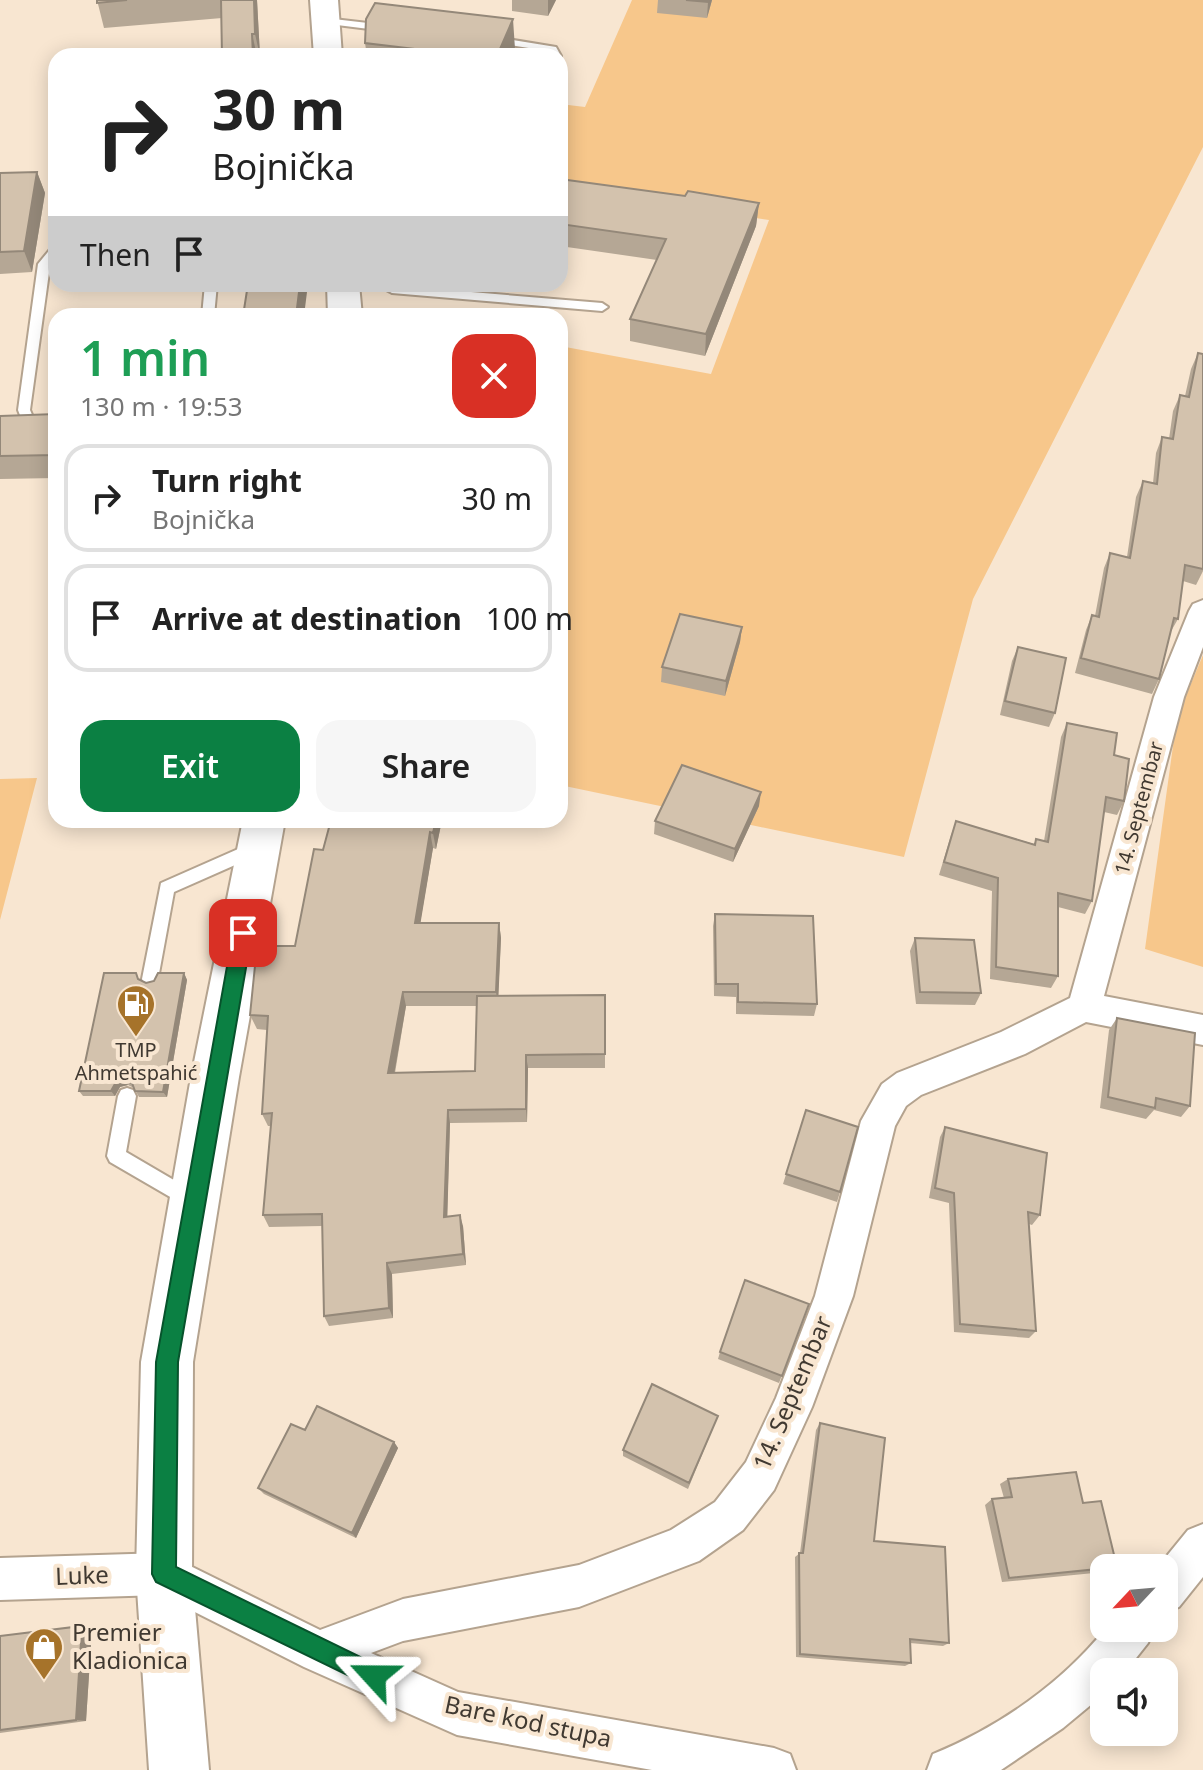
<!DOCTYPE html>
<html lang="en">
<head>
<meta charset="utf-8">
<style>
	:root { --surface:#fff; --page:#f6f6f6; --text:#222; --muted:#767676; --line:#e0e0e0; --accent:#0b8043 }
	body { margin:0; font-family:"Noto Sans",sans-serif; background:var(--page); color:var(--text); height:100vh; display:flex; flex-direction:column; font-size:30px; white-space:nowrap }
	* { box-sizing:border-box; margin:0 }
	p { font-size:26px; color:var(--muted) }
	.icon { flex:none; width:44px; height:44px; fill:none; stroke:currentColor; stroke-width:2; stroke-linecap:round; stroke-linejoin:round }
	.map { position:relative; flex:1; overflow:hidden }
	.side { position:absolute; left:48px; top:308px; width:520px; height:520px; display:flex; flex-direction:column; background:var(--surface); border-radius:24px; box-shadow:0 4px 20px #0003 }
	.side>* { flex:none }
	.hud { position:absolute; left:48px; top:48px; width:520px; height:244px; border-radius:24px; box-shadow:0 4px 20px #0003; background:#fff; color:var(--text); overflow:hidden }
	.needle { width:52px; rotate:244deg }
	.controls { position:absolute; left:1090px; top:1554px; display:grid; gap:16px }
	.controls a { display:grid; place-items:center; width:88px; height:88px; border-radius:16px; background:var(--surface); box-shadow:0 4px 20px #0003; font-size:40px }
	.pin { position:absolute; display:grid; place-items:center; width:68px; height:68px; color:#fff; margin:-34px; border-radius:16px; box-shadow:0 4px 12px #0006 }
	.me { position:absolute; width:88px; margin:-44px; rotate:294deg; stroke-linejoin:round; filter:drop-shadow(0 0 6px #0008) }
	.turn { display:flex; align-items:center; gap:28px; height:168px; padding:0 32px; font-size:36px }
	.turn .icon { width:104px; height:104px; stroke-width:2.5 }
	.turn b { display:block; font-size:56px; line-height:68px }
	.then { display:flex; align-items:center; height:76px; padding:0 32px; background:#0003; gap:16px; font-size:30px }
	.round { display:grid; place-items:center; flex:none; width:84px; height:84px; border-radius:24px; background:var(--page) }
	.headline { display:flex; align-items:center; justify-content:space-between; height:136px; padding:0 32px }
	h1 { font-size:48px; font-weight:600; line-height:60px; color:#1e9e55 }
	.cta { display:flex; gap:16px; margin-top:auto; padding:16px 32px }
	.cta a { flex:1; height:92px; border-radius:24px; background:var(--accent); color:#fff; font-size:32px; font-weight:600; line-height:92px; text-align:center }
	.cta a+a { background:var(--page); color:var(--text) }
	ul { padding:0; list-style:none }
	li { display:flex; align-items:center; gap:24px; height:108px; margin:0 16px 12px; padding:0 16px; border:4px solid var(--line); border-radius:24px }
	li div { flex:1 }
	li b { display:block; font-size:30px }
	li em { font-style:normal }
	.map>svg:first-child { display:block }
	.green { fill:#f7c78b }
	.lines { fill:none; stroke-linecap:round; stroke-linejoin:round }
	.lane-casing { stroke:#b4a38f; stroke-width:4 }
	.street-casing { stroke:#b4a38f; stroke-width:4 }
	.secondary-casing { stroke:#b4a38f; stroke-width:4 }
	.lane { fill:#fff; fill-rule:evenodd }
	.street { fill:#fff; fill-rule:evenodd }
	.secondary { fill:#fff; fill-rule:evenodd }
	.wall { fill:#b5a795; fill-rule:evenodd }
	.shaded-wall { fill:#948879 }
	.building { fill:#d3c2ad; stroke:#948879; stroke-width:2 }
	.route { fill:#0b8043; stroke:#07532c; stroke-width:2 }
	.labels { text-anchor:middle; stroke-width:8; stroke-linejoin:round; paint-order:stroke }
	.street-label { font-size:20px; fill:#403931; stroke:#f8e6d1 }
	.poi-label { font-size:20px; fill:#403931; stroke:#f8e6d1 }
	.near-street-label { font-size:24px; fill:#403931; stroke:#f8e6d1 }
	.near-poi-label { font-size:24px; fill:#403931; stroke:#f8e6d1; text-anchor:start }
</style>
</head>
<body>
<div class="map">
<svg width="1203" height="1770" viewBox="0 0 1203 1770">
	<rect width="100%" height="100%" fill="#f8e6d1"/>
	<path class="green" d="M632,0H1203V147L973,599L904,857L560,785V346L711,374L769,220L560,190V104L585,107Z
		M1203,655V967L1145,949L1177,717Z
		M37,778L0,920V779Z"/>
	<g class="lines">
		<defs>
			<path id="lane" d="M325,18L385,25L390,28L385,31L321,23V19Z
				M495,37L556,47L561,56H551L548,51L491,42L490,40Z
				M56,246V257L50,265L30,410L33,417L43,422H56V430H41L23,423L18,410L38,264L52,247Z
				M205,284H217L214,316H202Z
				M375,284L602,303L608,307L602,311L392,293Z
				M254,842L260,844L262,849L260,854L174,892L158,979L156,984L150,986L144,984L142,979L161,883Z
				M127,1088L133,1090L136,1096L126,1152L196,1193L199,1199L196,1205L190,1208L184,1205L110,1162L107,1156L118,1096L121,1090Z"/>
			<path id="street" d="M1203,600V647L1184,697L1104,996L1203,1015V1045L1086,1022L1025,1054L921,1095L906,1106L895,1126L853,1296L812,1407L774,1490L743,1530L699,1561L579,1607L403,1641L371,1653L458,1692L774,1748L790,1754L796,1770H652L457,1735L304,1667L161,1595L0,1600V1558L164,1553L320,1630L403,1599L579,1565L671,1530L715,1502L746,1462L776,1398L815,1296L861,1121L882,1084L897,1073L1001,1032L1070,998L1154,697L1189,611L1193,604Z
				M1203,1524V1577L1179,1607L1164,1613V1568H1157L1188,1530Z
				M1106,1628H1154L1148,1643L1125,1672H1104V1694L1063,1728L1001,1770H927L933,1754C999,1727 1061,1684 1106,1628Z"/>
			<path id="secondary" d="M310,0H338L342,56H314Z
				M327,284H359L362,316H328Z
				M243,820H285L239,1077L193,1362L192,1574L209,1770H149L136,1574L141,1362L191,1077Z"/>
		</defs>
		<use href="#lane" class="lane-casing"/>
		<use href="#street" class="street-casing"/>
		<use href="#secondary" class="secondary-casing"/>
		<use href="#lane" class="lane"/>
		<use href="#street" class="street"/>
		<use href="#secondary" class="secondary"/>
	</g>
	<path class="wall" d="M97,0H257L260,56H222V18L104,28Z
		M512,0H556L548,16L512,11Z
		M658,0H712L707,18L657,13Z
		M365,43L515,49L512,56H367Z
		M37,172L45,193L32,272L0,274V173Z
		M560,179L685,196L759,203L756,226L705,356L630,341V319L657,260L560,246Z
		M1198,353L1203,354V571L1196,585L1183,581L1178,619L1170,633L1159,679L1152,694L1075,673L1086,630L1092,615L1095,616L1104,568L1110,553L1127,557L1136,497L1143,481L1153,483L1156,453L1162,437L1169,439L1173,411L1180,395L1185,396L1191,369Z
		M56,414V478L0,479V416Z
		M742,627L740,642L725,696L661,682L662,667Z
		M1018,647L1055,713L1049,727L1000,715L1012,661Z
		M1067,723L1114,755L1124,801L1117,815L1104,812L1092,901L1085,914L1058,907V976L1051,988L990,979L992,891L939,875L951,835L956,821L1034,844L1036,839L1044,841L1061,737Z
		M759,806L733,862L654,834L655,821Z
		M331,820H442L436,849L433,848L420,923H499L501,938L498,996L605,995V1068H528L527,1122L450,1123L447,1217L463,1226L466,1265L392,1274L393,1318L329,1326L324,1316L322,1226L269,1227L263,1215L271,1126H268L262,1114L267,1030L257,1029L250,1015L295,946ZM406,1006H477L475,1071L395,1073Z
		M715,914L817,1004L814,1016L736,1014V997L714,996L713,926Z
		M915,938L981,993L975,1005L916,1004L910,951Z
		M184,973L187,980L167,1097H139L134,1088L128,1085L120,1087L115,1096H83L79,1091L139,980L146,983Z
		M1117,1018L1190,1106L1181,1117L1154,1110L1146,1119L1100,1108L1109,1030Z
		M806,1110L840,1192L837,1202L783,1184Z
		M945,1127L1040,1215L1032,1225L1029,1224L1036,1331L1029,1338L954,1332L949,1203L929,1198L940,1137Z
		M809,1304L779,1383L718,1359L720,1352Z
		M718,1416L688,1489L623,1456V1450Z
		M820,1423L874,1541L949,1643L943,1646L910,1643L911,1663L905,1666L796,1657L795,1557L800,1553L816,1430Z
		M305,1430L394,1442L398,1448L356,1538L264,1494L258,1488Z
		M1008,1479L1083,1503L1104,1568V1572L1002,1582L985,1505L992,1499L1004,1498L1000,1484Z
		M82,1626L92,1629L86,1721L0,1733V1636Z"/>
	<path class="shaded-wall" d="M254,0H257L260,56L255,34Z
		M548,0H556L548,16Z
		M709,0H712L707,18L708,2Z
		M513,19L515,49L512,56H497Z
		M252,34L257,56H253Z
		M37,172L45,193L32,272L24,251Z
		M759,203L756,226L705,356L706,334Z
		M300,284H308L304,316H296Z
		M742,627L740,642L725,696L726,681Z
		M761,792L759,806L733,862L735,849Z
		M436,820H442L436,849L433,833Z
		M430,832L433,848L418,938L415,923Z
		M499,923L501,938L498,1006L496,992Z
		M184,973L187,980L167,1097L163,1092Z
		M403,992L406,1006L392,1086L388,1073Z
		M526,1055L528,1068L527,1122L526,1109Z
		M124,1080L128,1085L120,1087L115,1096L111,1091L116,1082Z
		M448,1110L450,1123L447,1228L444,1217Z
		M460,1215L463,1226L466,1265L463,1254Z
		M387,1263L392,1274L393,1318L389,1308Z
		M394,1442L398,1448L356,1538L352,1533Z
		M82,1626L92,1629L86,1721L76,1720Z"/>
	<path class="building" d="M97,0H127L97,3Z
		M221,0H254L255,34H252L253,56H222Z
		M686,0H709L708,2Z
		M375,3L513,19L497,56H473L365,43L366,19Z
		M37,172L24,251L0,252V173Z
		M560,179L685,196L688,191L759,203L706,334L630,319L666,239L560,224Z
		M248,284H300L296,316H243Z
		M1198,353L1203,354V569L1185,565L1178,619L1174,618L1159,679L1081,658L1092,615L1099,617L1110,553L1130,558L1143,481L1157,484L1162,437L1173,439L1180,395L1189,397Z
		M56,414V455L0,456V416Z
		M680,614L742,627L726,681L662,667Z
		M1018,647L1066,658L1055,713L1005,701Z
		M1067,723L1117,733L1114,755L1129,759L1124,801L1106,797L1092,901L1058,893V976L996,967L998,878L944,862L956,821L1035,845L1036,839L1048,842Z
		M682,765L761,792L735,849L655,821Z
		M331,820H436L433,833L430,832L415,923H499L496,992H403L388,1073L475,1071L477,996L605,995V1054L526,1055V1109L448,1110L444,1217L460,1215L463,1254L387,1263L389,1308L324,1316L322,1214L263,1215L272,1113L262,1114L268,1016L250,1015L257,946H295L314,849L323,850Z
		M715,914L813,916L817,1004L738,1002V984H716Z
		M915,938L974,940L981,993L920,992Z
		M104,973H136L138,979L146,983L154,981L158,973H184L163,1092L135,1091L132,1083L124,1080L116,1082L111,1091H79Z
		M1117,1018L1195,1033L1190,1106L1156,1098L1155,1108L1108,1097Z
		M806,1110L858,1127L840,1192L786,1174Z
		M945,1127L1047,1153L1040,1215L1028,1212L1036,1331L960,1324L954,1193L935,1188Z
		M745,1280L809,1304L782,1376L720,1352Z
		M652,1384L718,1416L689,1483L623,1450Z
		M317,1406L394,1442L352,1533L258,1488L291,1424L305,1430Z
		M820,1423L885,1438L874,1541L945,1547L949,1643L910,1639L911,1663L800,1654L799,1553H803Z
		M1076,1472L1083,1503L1101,1501L1117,1567L1009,1578L992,1499L1012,1497L1008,1479Z
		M82,1626L76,1720L0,1730V1636Z"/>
	<path class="route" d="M243,925L249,927L252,933L178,1362L176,1567L383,1668L387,1676L383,1685L374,1688L156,1582L152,1574L156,1362L233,933L236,927Z"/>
	<defs>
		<symbol id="fuel-pin" viewBox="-11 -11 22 30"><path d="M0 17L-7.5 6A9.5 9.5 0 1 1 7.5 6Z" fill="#a6732a" stroke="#f8e6d1"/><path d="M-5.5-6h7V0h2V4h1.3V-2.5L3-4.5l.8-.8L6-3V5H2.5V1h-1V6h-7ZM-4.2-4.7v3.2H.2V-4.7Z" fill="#fff"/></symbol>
		<symbol id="shop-pin" viewBox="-11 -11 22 30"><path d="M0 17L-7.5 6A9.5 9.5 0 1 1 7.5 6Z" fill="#a6732a" stroke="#f8e6d1"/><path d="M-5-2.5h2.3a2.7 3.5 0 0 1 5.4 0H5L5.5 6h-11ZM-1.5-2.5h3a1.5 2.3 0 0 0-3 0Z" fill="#fff"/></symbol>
	</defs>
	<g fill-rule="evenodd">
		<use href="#fuel-pin" x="114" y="982" width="44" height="60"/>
		<use href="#shop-pin" x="22" y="1625" width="44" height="60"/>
	</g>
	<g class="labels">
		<g class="street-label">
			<text transform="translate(1139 808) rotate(-75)" y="7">14. Septembar</text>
		</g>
		<g class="poi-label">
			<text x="136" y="1057">TMP<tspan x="136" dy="23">Ahmetspahić</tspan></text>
		</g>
		<g class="near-street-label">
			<text transform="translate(793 1393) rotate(-67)" y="8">14. Septembar</text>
			<text transform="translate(82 1576) rotate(-2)" y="8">Luke</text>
			<text transform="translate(528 1722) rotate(12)" y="8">Bare kod stupa</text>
		</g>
		<g class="near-poi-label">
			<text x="72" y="1641">Premier<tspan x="72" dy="28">Kladionica</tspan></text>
		</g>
	</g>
</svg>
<div class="controls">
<a><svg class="needle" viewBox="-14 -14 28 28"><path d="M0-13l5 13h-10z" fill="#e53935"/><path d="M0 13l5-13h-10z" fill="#767676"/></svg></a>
<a><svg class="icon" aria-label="sound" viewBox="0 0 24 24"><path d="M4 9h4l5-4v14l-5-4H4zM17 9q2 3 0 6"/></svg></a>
</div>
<div class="pin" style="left:243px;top:933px;background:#d93025"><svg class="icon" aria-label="arrive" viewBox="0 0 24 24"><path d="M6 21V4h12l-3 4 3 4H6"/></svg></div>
<svg class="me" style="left:374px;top:1676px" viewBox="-20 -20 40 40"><path d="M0-17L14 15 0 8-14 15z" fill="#0b8043" stroke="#fff" stroke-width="4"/></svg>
<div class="hud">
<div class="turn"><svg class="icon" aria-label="right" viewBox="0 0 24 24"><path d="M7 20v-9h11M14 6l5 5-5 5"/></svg><div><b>30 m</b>Bojnička</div></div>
<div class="then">Then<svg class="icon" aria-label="arrive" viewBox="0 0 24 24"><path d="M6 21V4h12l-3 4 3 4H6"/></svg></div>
</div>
<section class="side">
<div class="headline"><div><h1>1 min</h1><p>130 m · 19:53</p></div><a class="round" style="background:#d93025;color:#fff"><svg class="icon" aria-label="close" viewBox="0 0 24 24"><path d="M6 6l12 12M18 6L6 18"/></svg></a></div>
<ul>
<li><svg class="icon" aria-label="right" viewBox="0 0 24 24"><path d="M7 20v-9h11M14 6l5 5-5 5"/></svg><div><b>Turn right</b><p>Bojnička</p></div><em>30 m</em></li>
<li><svg class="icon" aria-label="arrive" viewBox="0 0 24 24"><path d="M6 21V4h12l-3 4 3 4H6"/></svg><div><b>Arrive at destination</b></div><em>100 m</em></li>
</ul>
<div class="cta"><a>Exit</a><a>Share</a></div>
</section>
</div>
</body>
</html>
